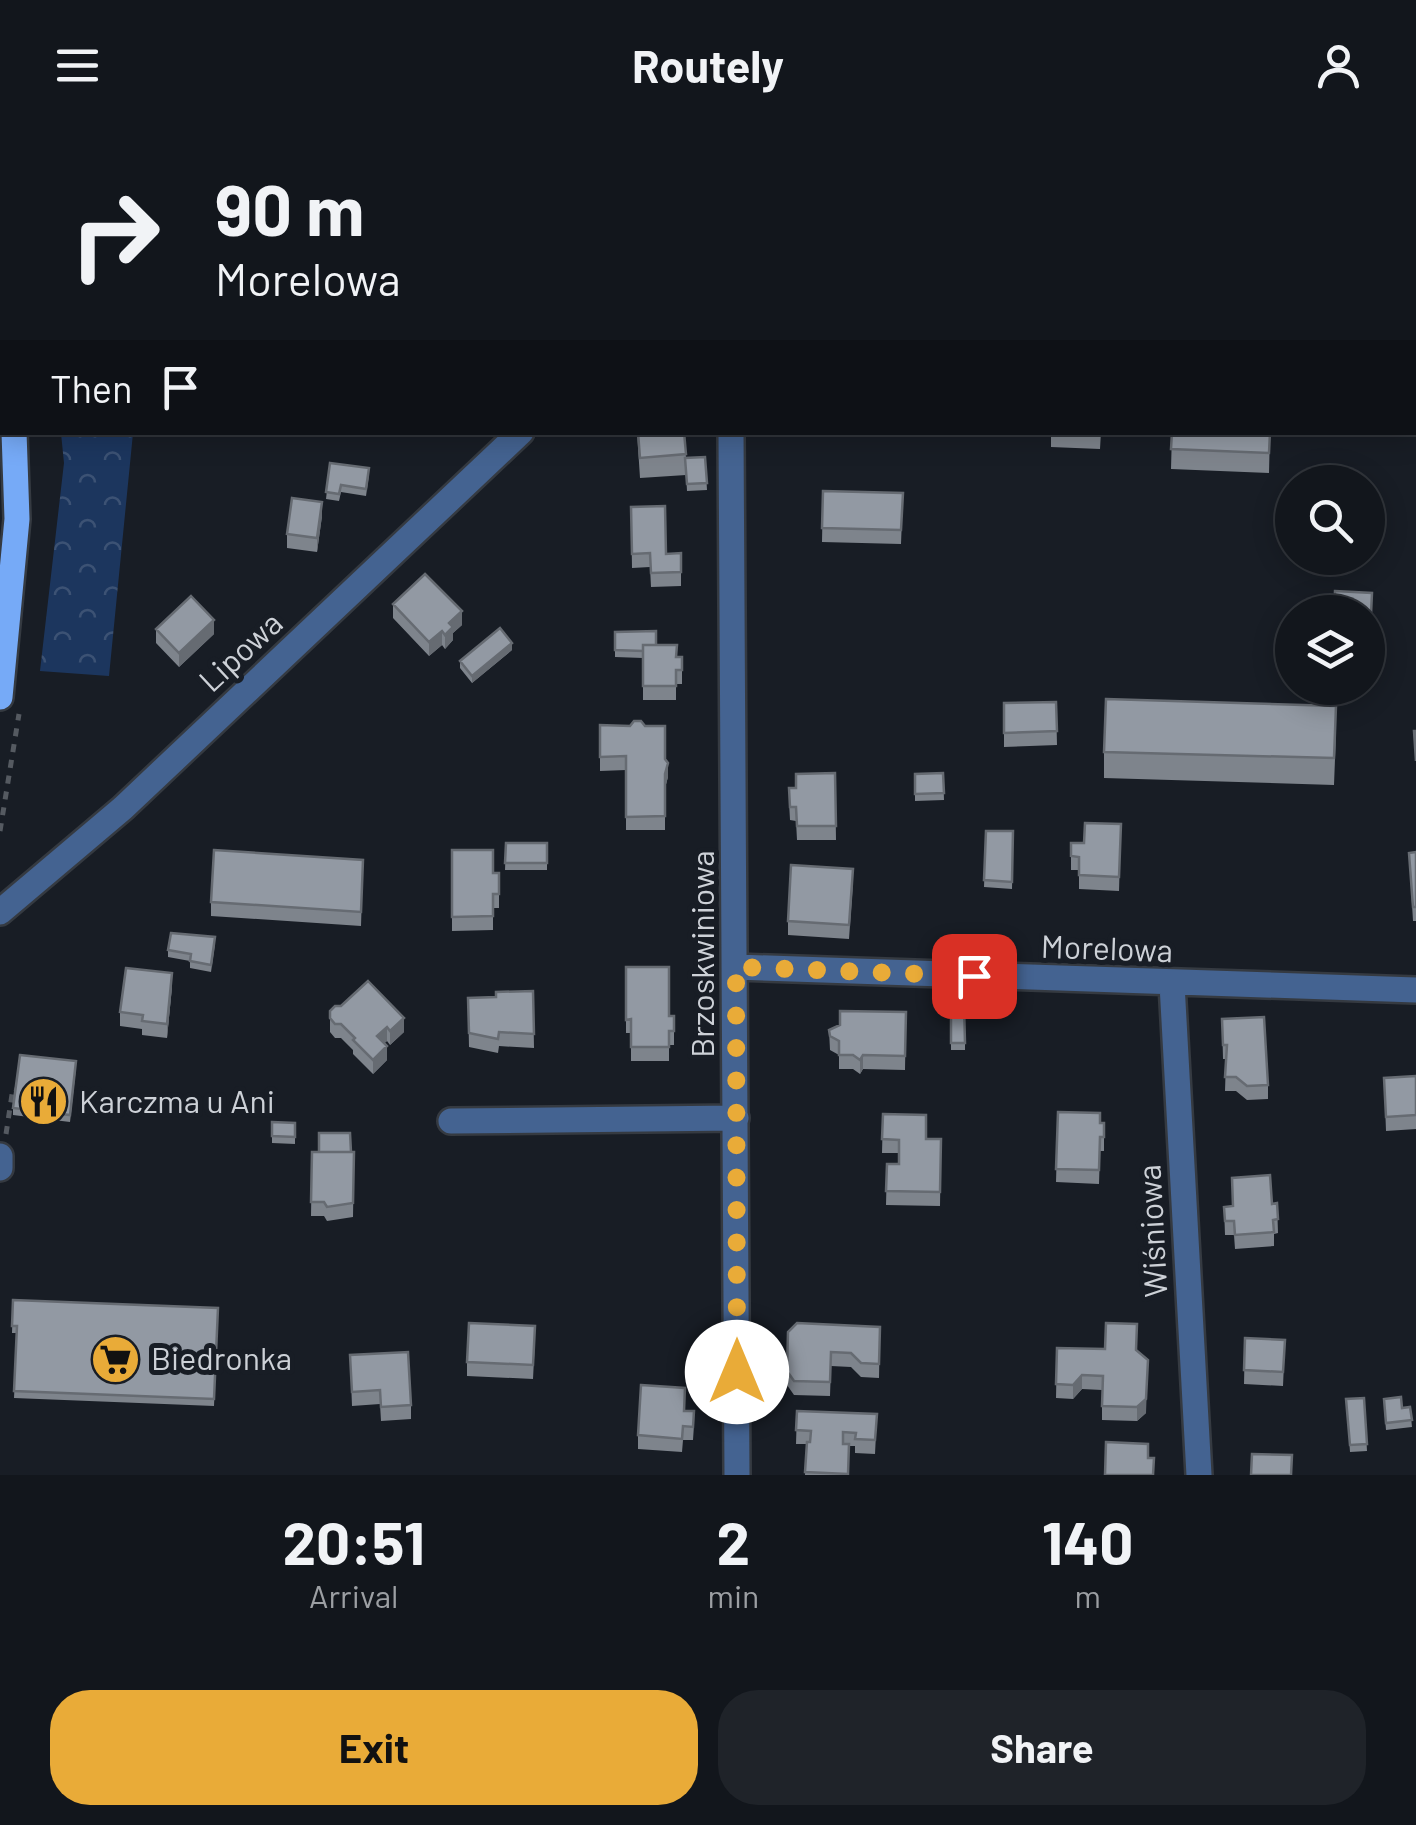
<!DOCTYPE html>
<html lang="en">
<head>
<meta charset="utf-8">
<style>
	:root { --surface:#12161c; --page:#1f2329; --text:#f1f3f6; --muted:#9c9fa3; --line:#31353b; --accent:#e9ab38 }
	body { margin:0; font-family:Barlow,sans-serif; background:var(--page); color:var(--text); height:100vh; display:flex; flex-direction:column; font-size:38px; white-space:nowrap }
	* { box-sizing:border-box; margin:0 }
	p { font-size:32px; color:var(--muted) }
	.icon { flex:none; width:55px; height:55px; fill:none; stroke:currentColor; stroke-width:2; stroke-linecap:round; stroke-linejoin:round }
	.map { position:relative; height:1345px; overflow:hidden }
	.drawer { display:flex; flex-direction:column; background:var(--surface); flex:1 }
	.drawer>* { flex:none }
	.top-card { position:absolute; left:0px; top:0px; width:1418px; height:305px; box-shadow:0 5px 25px #0003,0 0 0 2px var(--line); background:#12161c; color:var(--text); overflow:hidden }
	.buttons { position:absolute; left:1275px; top:335px; display:grid; gap:20px }
	.buttons a { display:grid; place-items:center; width:110px; height:110px; border-radius:50%; background:var(--surface); box-shadow:0 5px 25px #0003,0 0 0 2px var(--line); font-size:50px }
	.pin { position:absolute; display:grid; place-items:center; width:85px; height:85px; color:#fff; margin:-42px; border-radius:20px; box-shadow:0 5px 15px #0006 }
	.me { position:absolute; width:110px; margin:-55px; rotate:0deg; stroke-linejoin:round; filter:drop-shadow(0 0 8px #0008) }
	.turn { display:flex; align-items:center; gap:35px; height:210px; padding:0 50px; font-size:45px }
	.turn .icon { width:130px; height:130px; stroke-width:2.5 }
	.turn b { display:block; font-size:70px; line-height:85px }
	.then { display:flex; align-items:center; height:95px; padding:0 50px; background:#0003; gap:20px; font-size:38px }
	.eta { display:flex; justify-content:space-evenly; align-items:center; height:170px; text-align:center }
	.eta b { font-size:60px; font-weight:700; line-height:70px }
	.primary-button { display:flex; gap:20px; margin-top:auto; padding:20px 50px }
	.primary-button a { flex:1; height:115px; border-radius:40px; background:var(--accent); color:#111; font-size:40px; font-weight:700; line-height:115px; text-align:center }
	.primary-button a+a { background:var(--page); color:var(--text) }
	header { display:flex; justify-content:space-between; align-items:center; height:130px; padding:0 50px; background:var(--surface); font-size:45px; font-weight:700 }
	.map>svg:first-child { display:block }
	.forest { fill:url(#forest-crowns) }
	.lines { fill:none; stroke-linecap:round; stroke-linejoin:round }
	.minor-casing { stroke:#353a41; stroke-width:30 }
	.major-casing { stroke:#353a41; stroke-width:30 }
	.path { stroke:#555a61; stroke-width:5; stroke-dasharray:8 8; stroke-linecap:butt }
	.minor { stroke:#446391; stroke-width:25 }
	.major { stroke:#76aaf7; stroke-width:25 }
	.wall { fill:#7e848c }
	.shaded-wall { fill:#666b72 }
	.building { fill:#9299a3; stroke:#666b72; stroke-width:2.5 }
	.route { stroke:#e9ab38; stroke-width:18; stroke-dasharray:0 32.4 }
	.labels { text-anchor:middle; stroke-width:10; stroke-linejoin:round; paint-order:stroke }
	.street-label { font-size:32px; fill:#cdd1d7; stroke:#181d25 }
	.poi-label { font-size:32px; fill:#cdd1d7; stroke:#181d25; text-anchor:start }
</style>
</head>
<body>
<header><svg class="icon" aria-label="menu" viewBox="0 0 24 24"><path d="M4 6h16M4 12h16M4 18h16"/></svg>Routely<svg class="icon" aria-label="person" viewBox="0 0 24 24"><circle cx="12" cy="8" r="4"/><path d="M4 21q1-7 8-7t8 7"/></svg></header>
<div class="map">
<svg width="1416" height="1345" viewBox="0 0 1416 1345">
	<defs>
		<pattern id="forest-crowns" width="20" height="18" patternUnits="userSpaceOnUse" patternTransform="scale(2.5)"><rect width="20" height="18" fill="#1c365e"/><path d="M2 6a3 3 0 1 1 6 0M12 15a3 3 0 1 1 6 0" fill="none" stroke="#3c5274"/></pattern>
	</defs>
	<rect width="100%" height="100%" fill="#181d25"/>
	<path class="forest" d="M61,303H133L109,546L40,541L64,333Z"/>
	<g class="lines">
		<defs>
			<path id="minor" d="M1392,0L1393,2
				M839,2L841,0
				M1415,61L1416,63
				M1415,233L1416,234
				M731,302L737,1345
				M0,782L123,678L521,302
				M736,837L1416,860
				M1172,854L1199,1345
				M451,991L736,988
				M0,1026V1038"/>
			<path id="major" d="M0,198L2,214
				M0,567L17,389L14,302"/>
		</defs>
		<use href="#minor" class="minor-casing"/>
		<use href="#major" class="major-casing"/>
		<path class="path" d="M0,94L2,104
			M0,701L19,584
			M6,1004L13,958L16,959"/>
		<use href="#minor" class="minor"/>
		<use href="#major" class="major"/>
	</g>
	<path class="wall" d="M918,0H1085V2H917Z
		M1113,0H1158V2H1113Z
		M1266,0H1322V2H1266Z
		M637,302H684L686,328L705,327L707,360L687,361L686,342V345L640,348Z
		M1101,302L1100,319L1051,317V303Z
		M1172,302H1270L1269,343L1171,339Z
		M330,333L369,345L366,366L341,362L339,371L326,369Z
		M823,361L903,363L901,414L822,412Z
		M631,377L666,424L681,423V456L651,457L650,437L632,438Z
		M322,386L317,422L287,418V404Z
		M1372,463L1370,520L1368,519V482Z
		M393,474L462,495L453,503V510L445,519L442,515L429,526L393,488Z
		M156,499L214,504L179,537L156,513Z
		M615,502L656,515L676,527H682V554H676V570H643V528L615,527Z
		M512,520L472,553L460,538V531Z
		M1056,572L1057,615L1004,617V573Z
		M600,595L665,629L668,647L665,658V700H626V640L600,641Z
		M1336,603L1334,655L1104,648V622Z
		M835,643L836,710H797L796,691L790,690L789,672L796,658Z
		M943,643L944,670L915,671V644Z
		M1121,694L1119,761L1079,759V740H1071V713H1084Z
		M986,701H1013L1012,759L984,757Z
		M506,713H547V740H505Z
		M452,720L493,743H499V778H493V800L452,801Z
		M1416,722V791H1413L1409,723Z
		M363,730L361,796L211,786V772Z
		M853,753L849,809L788,805V791Z
		M215,814L211,842L190,838V831L168,827V820Z
		M626,837L669,886H674V915H669V931H631V903H626Z
		M172,857L167,908L142,905V899L120,896V882Z
		M533,861L534,918L499,916L498,923L469,917L468,868L496,867Z
		M951,874L965,913V920H951Z
		M330,881L404,902L390,915L387,911L384,913L387,930L373,944L353,924V920L341,908H335L330,902Z
		M906,882L905,940L863,939L860,944L853,939H839V925L830,920L829,900Z
		M1222,889L1268,955V969L1247,970L1236,961H1225L1226,929H1223Z
		M76,938L70,992L13,985V978Z
		M1416,946V999L1386,1001L1384,948Z
		M1058,982L1100,993L1104,1007V1021H1100L1099,1054L1056,1052Z
		M883,984L926,1009H941L940,1076L886,1075L887,1034H899V1023H882Z
		M272,992L295,993V1014L272,1013Z
		M312,1022H354L353,1087L327,1091L324,1086H311Z
		M1277,1073L1278,1103L1274,1104V1116L1235,1119L1234,1105H1225L1224,1077Z
		M13,1170L218,1178L214,1276L14,1268L17,1203H12Z
		M880,1197L879,1248L861,1247L851,1237L831,1236L830,1266L794,1265L787,1255L788,1202Z
		M1245,1208L1285,1210L1283,1256L1244,1254Z
		M535,1210L533,1249L467,1246V1232Z
		M1057,1218L1136,1221L1146,1283L1137,1291L1102,1290V1260L1082,1259L1073,1269L1056,1268Z
		M350,1225L411,1275V1289L381,1291L380,1274L352,1276Z
		M1364,1268L1367,1321L1350,1322L1346,1269Z
		M1384,1276L1402,1278L1410,1277L1412,1297L1386,1300Z
		M685,1281L694,1295L693,1310H683L682,1322L638,1319V1305Z
		M797,1281L877,1284L875,1324L855,1323V1316H849L848,1345H805L807,1314H796Z"/>
	<path class="shaded-wall" d="M322,372V386L317,422V408Z
		M462,481V495L453,503V510L445,519V505L449,493Z
		M214,490V504L179,537V523Z
		M442,501V515L429,526V512Z
		M512,513V520L472,553V546Z
		M668,633V647L665,658V644Z
		M172,843V857L167,908V894Z
		M404,888V902L390,915V901Z
		M387,897V911L377,920V906Z
		M387,916V930L373,944V930Z
		M863,925V939L860,944V930Z
		M1148,1230L1146,1283L1137,1291V1277Z
		M1082,1245V1259L1073,1269V1255Z"/>
	<path class="building" d="M64,0H118L119,2H65Z
		M170,0H201V1L171,2Z
		M201,0H221V2H201Z
		M918,0H1007L1006,2H923Z
		M1024,0H1084L1083,2H1034Z
		M638,302H684L686,324L640,328Z
		M1051,302H1100V305Z
		M1172,302H1270L1269,323L1171,319Z
		M705,327L707,353L687,354L685,328Z
		M330,333L369,338L366,359L341,355L339,364L326,362Z
		M823,361L903,363L901,400L822,398Z
		M292,368L322,372L317,408L287,404Z
		M665,376L666,424L681,423V442L651,443L650,423L632,424L631,377Z
		M425,444L462,481L449,493L453,497L445,505L442,501L429,512L393,474Z
		M1335,461L1372,463L1370,506H1368V482H1334Z
		M191,466L214,490L179,523L156,499Z
		M500,498L512,513L472,546L460,531Z
		M656,501V515H643V521L615,520V502Z
		M643,515H677L676,527H682V540H676V556H643Z
		M1106,569L1336,576L1334,628L1104,622Z
		M1056,572L1057,601L1004,603V573Z
		M634,591H641L645,596H665V629L668,633L665,644V686L626,687V626L600,627V595L630,596Z
		M1414,601H1416V631Z
		M835,643L836,696H797L796,677H790L789,658H796V644Z
		M943,643L944,663L915,664V644Z
		M1085,693L1121,694L1119,747L1079,745V727L1071,726V713H1084Z
		M986,701H1013L1012,752L984,750Z
		M506,713H547V733H505Z
		M214,720L363,730L361,782L211,772Z
		M452,720H493V743H499V764H493V786L452,787Z
		M1416,722V777H1413L1409,723Z
		M791,735L853,739L849,795L788,791Z
		M171,803L215,807L211,835L190,831L191,824L168,820Z
		M626,837H669V886H674V901H669V917H631V889L626,890Z
		M126,838L172,843L167,894L142,891L143,885L120,882Z
		M368,851L404,888L390,901L387,897L377,906L387,916L373,930L353,910L355,908L341,894H335L330,888V881L335,876H341Z
		M533,861L534,904L499,902L498,909L469,903L468,868L496,867V862Z
		M951,874H964L965,913H951Z
		M840,881L906,882L905,926L863,925L860,930L853,925H839V911L830,906L829,900L840,895Z
		M1264,887L1268,955L1247,956L1236,947H1225L1227,915H1223L1222,889Z
		M20,925L76,931L70,985L13,978Z
		M1416,946V985L1386,987L1384,948Z
		M1058,982L1100,983V993H1104V1007H1100L1099,1040L1056,1039Z
		M883,984L926,985V1009H941L940,1062L886,1061L887,1034H899V1010L882,1009Z
		M272,992L295,993V1007L272,1006Z
		M319,1003H350L351,1022H319Z
		M312,1022H354L353,1073L327,1077L324,1072H311Z
		M1270,1045L1272,1074L1277,1073L1278,1089L1273,1090L1274,1102L1235,1105L1234,1091H1225L1224,1077L1233,1076L1232,1048Z
		M13,1170L218,1178L214,1269L14,1261L17,1196H12Z
		M469,1193L535,1196L533,1235L467,1232Z
		M797,1193L880,1197L879,1234L861,1233L851,1223L831,1222L830,1252L794,1251L787,1241L788,1202Z
		M1106,1193L1137,1194L1136,1220L1148,1230L1146,1269L1137,1277L1102,1276L1103,1246L1082,1245L1073,1255L1056,1254L1057,1218L1105,1219Z
		M1245,1208L1285,1210L1283,1242L1244,1240Z
		M408,1222L411,1275L381,1277L380,1260L352,1262L350,1225Z
		M641,1255L685,1258L684,1281H694L693,1297L683,1296L682,1309L638,1305Z
		M1401,1267L1402,1278L1410,1277L1412,1290L1386,1293L1384,1269Z
		M1364,1268L1367,1314L1350,1315L1346,1269Z
		M797,1281L877,1284L875,1310L855,1309L856,1303L843,1302V1314H849L848,1344L805,1342L807,1312H810L811,1301L796,1300Z
		M1106,1312L1148,1314V1328H1154L1153,1345H1105Z
		M1252,1324L1292,1325L1291,1345H1251Z"/>
	<g class="lines">
		<path class="route" d="M737,1242L736,837L974,846"/>
	</g>
	<defs>
		<symbol id="restaurant-disc" viewBox="-11 -11 22 22"><circle r="9.5" fill="#e9ab38" stroke="#181d25"/><path d="M-5-6h1v4h1v-4h1v4h1v-4h1v5L-1.5 .5V6h-2V.5L-5-1ZM5-6V6H3V1.5H1.5Q1.5-4 5-6Z" fill="#111"/></symbol>
		<symbol id="supermarket-disc" viewBox="-11 -11 22 22"><circle r="9.5" fill="#e9ab38" stroke="#181d25"/><path d="M-6-5.5h2.5l.6 2H6L4.5 2H-2.5L-4.4-4H-6ZM-1.5 3.2a1.3 1.3 0 1 0 .1 0ZM3 3.2a1.3 1.3 0 1 0 .1 0Z" fill="#111"/></symbol>
	</defs>
	<g fill-rule="evenodd">
		<use href="#restaurant-disc" x="16" y="944" width="55" height="55"/>
		<use href="#supermarket-disc" x="88" y="1202" width="55" height="55"/>
	</g>
	<g class="labels">
		<g class="street-label">
			<text transform="translate(241 522) rotate(-43)" y="11">Lipowa</text>
			<text transform="translate(1107 819) rotate(2)" y="11">Morelowa</text>
			<text transform="translate(703 824) rotate(-90)" y="11">Brzoskwiniowa</text>
			<text transform="translate(1153 1101) rotate(-93)" y="11">Wiśniowa</text>
		</g>
		<g class="poi-label">
			<text x="79" y="983">Karczma u Ani</text>
			<text x="151" y="1240">Biedronka</text>
		</g>
	</g>
</svg>
<div class="buttons">
<a><svg class="icon" aria-label="search" viewBox="0 0 24 24"><circle cx="10" cy="10" r="6"/><path d="M15 15l6 6"/></svg></a>
<a><svg class="icon" aria-label="layers" viewBox="0 0 24 24"><path d="M12 4l9 5-9 5-9-5zM3 14l9 5 9-5"/></svg></a>
</div>
<div class="pin" style="left:974px;top:846px;background:#d93025"><svg class="icon" aria-label="arrive" viewBox="0 0 24 24"><path d="M6 21V4h12l-3 4 3 4H6"/></svg></div>
<svg class="me" style="left:737px;top:1242px" viewBox="-20 -20 40 40"><circle r="19" fill="#fff"/><path d="M0-13L10 11 0 6-10 11z" fill="#e9ab38"/></svg>
<div class="top-card">
<div class="turn"><svg class="icon" aria-label="right" viewBox="0 0 24 24"><path d="M7 20v-9h11M14 6l5 5-5 5"/></svg><div><b>90 m</b>Morelowa</div></div>
<div class="then">Then<svg class="icon" aria-label="arrive" viewBox="0 0 24 24"><path d="M6 21V4h12l-3 4 3 4H6"/></svg></div>
</div>
</div>
<section class="drawer">
<div class="eta">
<div><b>20:51</b><p>Arrival</p></div>
<div><b>2</b><p>min</p></div>
<div><b>140</b><p>m</p></div>
</div>
<div class="primary-button"><a>Exit</a><a>Share</a></div>
</section>
</body>
</html>
